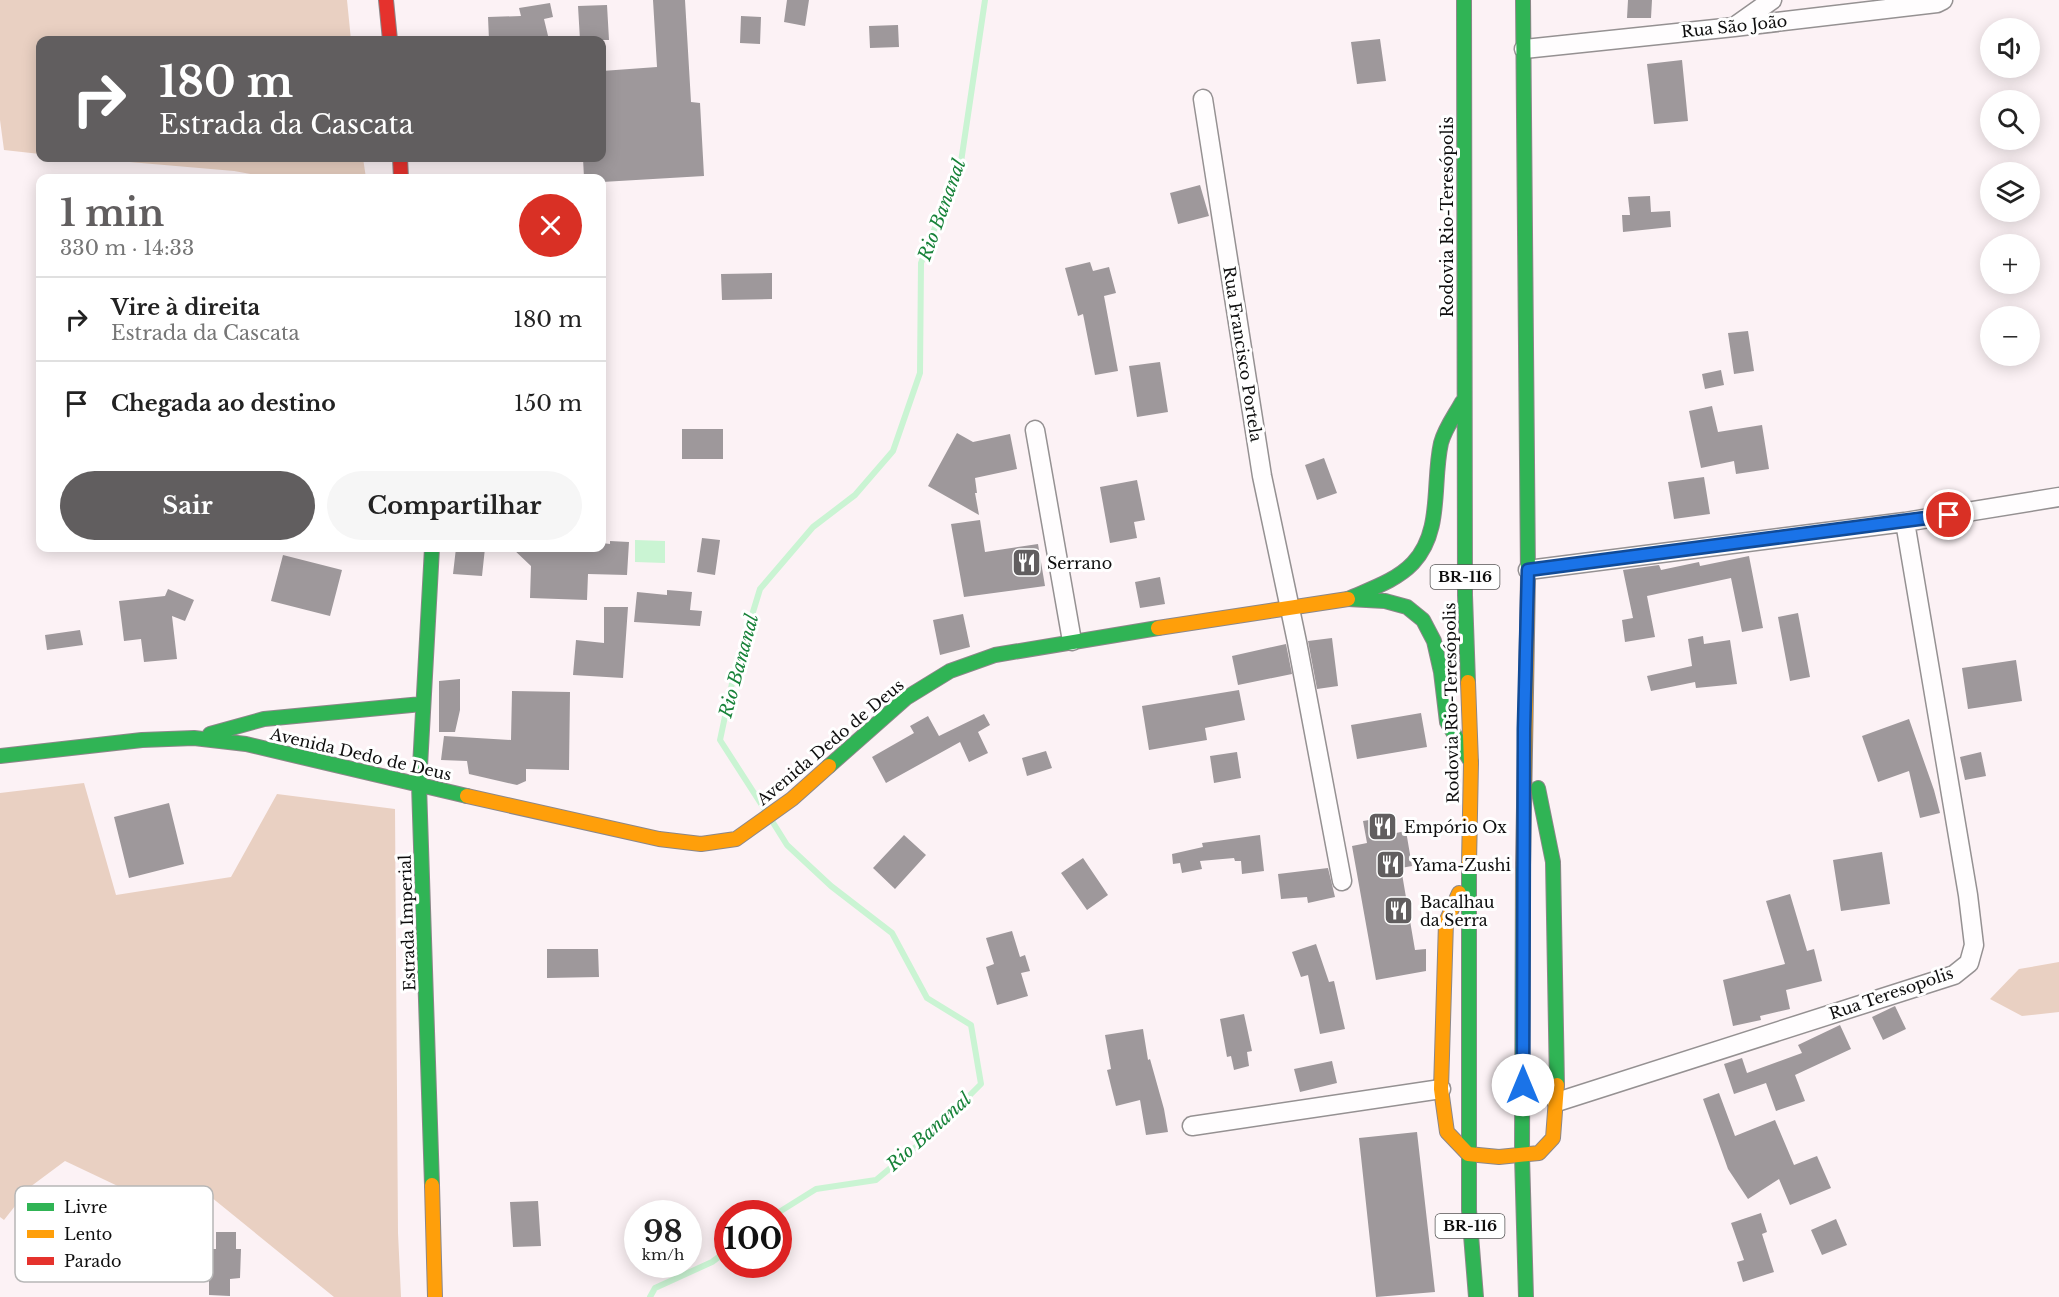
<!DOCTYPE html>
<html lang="pt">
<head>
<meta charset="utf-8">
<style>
	:root { --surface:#fff; --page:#f6f6f6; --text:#222; --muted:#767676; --line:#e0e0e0; --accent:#615e5f }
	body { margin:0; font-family:"Libre Baskerville",serif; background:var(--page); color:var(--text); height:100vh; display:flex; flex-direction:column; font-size:22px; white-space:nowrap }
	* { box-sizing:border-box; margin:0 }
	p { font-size:20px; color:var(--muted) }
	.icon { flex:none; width:33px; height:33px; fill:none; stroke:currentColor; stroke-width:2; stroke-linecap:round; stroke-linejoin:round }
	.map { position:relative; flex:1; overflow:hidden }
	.drawer { position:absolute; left:36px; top:174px; width:570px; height:378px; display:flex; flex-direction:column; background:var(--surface); border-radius:12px; box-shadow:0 3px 15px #0003 }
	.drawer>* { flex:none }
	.top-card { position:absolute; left:36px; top:36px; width:570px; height:126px; border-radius:12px; box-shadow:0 3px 15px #0003; background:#615e5f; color:#fff; overflow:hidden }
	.controls { position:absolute; left:1980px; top:18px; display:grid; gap:12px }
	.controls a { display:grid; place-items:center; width:60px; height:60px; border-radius:50%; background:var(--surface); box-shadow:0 3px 15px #0003; font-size:30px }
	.speed { position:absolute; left:624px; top:1200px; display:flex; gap:12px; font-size:30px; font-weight:700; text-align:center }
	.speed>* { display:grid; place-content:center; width:78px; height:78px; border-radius:50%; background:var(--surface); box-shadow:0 3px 15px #0003; line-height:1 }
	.speed small { font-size:15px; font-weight:400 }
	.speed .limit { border:9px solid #d22; background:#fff; color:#111 }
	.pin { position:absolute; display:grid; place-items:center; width:51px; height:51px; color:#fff; margin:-26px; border:3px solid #fff; border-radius:50%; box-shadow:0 2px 6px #0007 }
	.me { position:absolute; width:66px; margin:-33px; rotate:0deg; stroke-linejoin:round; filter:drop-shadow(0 0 4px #0008) }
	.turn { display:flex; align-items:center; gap:21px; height:126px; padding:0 24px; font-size:27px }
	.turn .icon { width:78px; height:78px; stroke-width:2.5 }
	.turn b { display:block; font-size:42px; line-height:51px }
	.round { display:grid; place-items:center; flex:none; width:63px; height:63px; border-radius:32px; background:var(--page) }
	.head { display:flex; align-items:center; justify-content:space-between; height:102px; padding:0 24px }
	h1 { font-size:36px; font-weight:700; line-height:45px; color:var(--accent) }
	.action { display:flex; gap:12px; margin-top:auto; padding:12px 24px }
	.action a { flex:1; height:69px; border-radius:36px; background:var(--accent); color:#fff; font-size:24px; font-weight:700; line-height:69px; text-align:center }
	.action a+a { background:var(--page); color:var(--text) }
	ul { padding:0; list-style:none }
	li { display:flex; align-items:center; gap:18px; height:84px; padding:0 24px; border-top:2px solid var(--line) }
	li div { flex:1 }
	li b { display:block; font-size:22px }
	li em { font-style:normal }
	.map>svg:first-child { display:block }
	.forest { fill:#e9d0c2 }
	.water { fill:#caf4d3 }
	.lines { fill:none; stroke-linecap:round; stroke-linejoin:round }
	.stream { stroke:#caf4d3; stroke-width:6 }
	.building { fill:#9e989b }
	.street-casing { stroke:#959192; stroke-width:21 }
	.fast-casing { stroke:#8c8789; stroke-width:16 }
	.slow-casing { stroke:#8c8789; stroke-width:16 }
	.jam-casing { stroke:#8c8789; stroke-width:16 }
	.street { stroke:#fffdfe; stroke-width:18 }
	.fast { stroke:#30b455; stroke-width:14 }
	.slow { stroke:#ff9f0a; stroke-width:14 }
	.jam { stroke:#e5322d; stroke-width:14 }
	.route-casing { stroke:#114b97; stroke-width:15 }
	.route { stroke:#1a73e8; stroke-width:10 }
	.labels { text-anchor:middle; stroke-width:6; stroke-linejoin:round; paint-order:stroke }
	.shield { fill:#fff; stroke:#565656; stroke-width:1.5 }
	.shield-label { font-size:15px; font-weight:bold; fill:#0e0e0e }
	.street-label { font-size:16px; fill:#0e0e0e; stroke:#fff }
	.poi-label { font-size:16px; fill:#0e0e0e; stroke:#fff; text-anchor:start }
	.water-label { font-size:18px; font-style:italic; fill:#178239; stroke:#fff }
	.key { fill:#fff; stroke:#b7b7b7; stroke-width:1.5 }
	.key-label { font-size:16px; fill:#0e0e0e }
</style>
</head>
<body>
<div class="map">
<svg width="2059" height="1297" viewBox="0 0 2059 1297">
	<rect width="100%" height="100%" fill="#fcf2f5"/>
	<path class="forest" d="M0,0H347L351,40H40V154L4,150L0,120Z
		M83,158H363L366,178H273L234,171Z
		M84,783L116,895L231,877L277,794L395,809L398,1233L401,1297H334L211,1197L162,1207L65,1161L30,1187L4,1220L0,1217V793Z
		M2059,962V1012L2022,1016L1990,999L2019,969Z"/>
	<path class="water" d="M635,540L665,541V563L635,562Z"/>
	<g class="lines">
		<path class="stream" d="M765,810L720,740L734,674L760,589L813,527L855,495L893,451L920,373L921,263L961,162L985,0
			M772,821L787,845L831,886L892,933L927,998L971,1025L981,1084L930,1135L876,1180L816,1189L776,1214
			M650,1297L655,1288L712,1262L728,1250"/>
	</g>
	<path class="building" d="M653,0H685L691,102L700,103L704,176L602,182V178H584L583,158H602V71L657,67Z
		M787,0H809L805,26L784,22Z
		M1628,0H1652L1651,18H1627Z
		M550,3L553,17L544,19L549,40H489L488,17L521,16L519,8Z
		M607,5L609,40H580L578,6Z
		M741,16L761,17L760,44L740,43Z
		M898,25L899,47L870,48L869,26Z
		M1380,39L1386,81L1357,84L1351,42Z
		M1682,60L1688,121L1654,124L1647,64Z
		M1200,185L1209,216L1178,224L1170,193Z
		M1650,196L1651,212L1670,211L1671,227L1623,232L1622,215H1630L1628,197Z
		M1090,262L1093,271L1109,267L1116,293L1104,296L1118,371L1095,375L1083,314L1078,316L1065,268Z
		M772,273V299L722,300L721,274Z
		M1748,331L1754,371L1734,374L1728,333Z
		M1160,362L1168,412L1137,417L1129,366Z
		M1721,370L1724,385L1705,389L1702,374Z
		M1712,406L1718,432L1762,425L1769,469L1736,474L1734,461L1701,468L1689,411Z
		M682,429H723V459H682Z
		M957,433L973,442L1010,434L1017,469L975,478L977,493H975L979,515L928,486Z
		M1324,458L1337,493L1317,500L1305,465Z
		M1704,477L1710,514L1674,519L1668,482Z
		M1137,480L1145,520L1134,522L1137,538L1110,543L1100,487Z
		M980,520L985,552L1038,544L1045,586L964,597L951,524Z
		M702,538L720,540L715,575L697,572Z
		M610,541L629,542L627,575L588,574L587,600L530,598L531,566L512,548H602V543L610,544Z
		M456,548H485L482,576L453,574Z
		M283,555L342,570L330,616L271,601Z
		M1749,556L1763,628L1742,632L1731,578L1647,596L1655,637L1625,642L1622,620L1633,618L1623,570L1659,565L1661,570L1699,562L1700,566Z
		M1160,577L1165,604L1140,608L1135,582Z
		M168,589L194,600L185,621L172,616L177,659L144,662L141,639L124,641L119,601L165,596Z
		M667,590L692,592L690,610L702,611L700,626L634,622L637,592L667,595Z
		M604,607H628L623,678L573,675L576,640L604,643Z
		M1798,613L1810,677L1790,681L1778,617Z
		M963,614L970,647L940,655L933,620Z
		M80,630L83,645L47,650L45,635Z
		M1703,636L1704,644L1730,640L1737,684L1696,688L1695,682L1651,691L1647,676L1692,666L1688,639Z
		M1332,638L1338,686L1317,689L1308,641Z
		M1286,644L1292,674L1238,685L1232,656Z
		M2016,660L2022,701L1968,709L1962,668Z
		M460,679V710L455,732H439V681Z
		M1239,690L1245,720L1205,728L1207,740L1149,750L1142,706Z
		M512,691L570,692L569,770L526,769V781L517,785L469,774L467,761L441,760L444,736L511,740Z
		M1421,713L1427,747L1357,759L1351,725Z
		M984,714L990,725L978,732L988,753L969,762L960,742L886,783L872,757L914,733L910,726L928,716L939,736Z
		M1909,719L1934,790L1940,813L1920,818L1909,771L1878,782L1862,736Z
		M1046,751L1052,768L1027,776L1022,758Z
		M1237,752L1241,778L1214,783L1210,756Z
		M1981,752L1986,776L1965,780L1960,757Z
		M169,803L184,864L129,878L114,817Z
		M1393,816L1396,833L1406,831L1412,866L1401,868L1415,950L1426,949V971L1376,980L1352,846L1367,843L1363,821Z
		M904,835L926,855L895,889L873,868Z
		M1260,835L1264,871L1242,874L1241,861H1235L1234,858L1200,861L1202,869L1182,873L1180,863L1173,864L1172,854L1203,847L1202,843Z
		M1882,852L1890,904L1841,911L1833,860Z
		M1083,858L1108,895L1087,910L1061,873Z
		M1328,868L1335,897L1308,903L1307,897L1281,899L1278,874Z
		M1790,894L1807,951L1814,949L1822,981L1786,990L1790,1009L1760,1016L1761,1020L1733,1026L1723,980L1785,964L1766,901Z
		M1012,931L1020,957L1025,955L1030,971L1021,973L1028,996L997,1005L986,967L994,964L986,938Z
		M1316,944L1329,982L1334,981L1345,1029L1320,1034L1308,975L1301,977L1292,952Z
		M547,949H598L599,977L547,978Z
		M1895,1006L1906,1029L1883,1040L1872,1017Z
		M1244,1014L1252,1051L1247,1052L1249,1066L1234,1070L1231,1056L1227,1057L1220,1019Z
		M1840,1025L1851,1049L1795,1075L1805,1101L1776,1111L1766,1083L1734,1094L1724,1064L1742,1058L1747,1073L1802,1053L1798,1045Z
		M1143,1029L1148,1060L1150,1059L1164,1109L1168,1132L1146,1135L1140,1100L1116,1106L1107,1070L1111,1069L1105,1035Z
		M1332,1061L1337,1083L1300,1092L1294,1069Z
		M1719,1093L1735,1136L1775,1120L1794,1165L1817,1156L1831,1188L1790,1205L1779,1179L1748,1199L1728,1169L1703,1099Z
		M1417,1132L1435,1292L1376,1297L1359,1138Z
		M538,1201L541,1246L513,1247L510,1202Z
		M1761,1213L1767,1232L1762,1234L1774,1272L1743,1282L1737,1262L1744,1260L1731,1223Z
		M1836,1219L1847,1245L1822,1255L1811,1230Z
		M216,1232H236V1249H241L240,1278L230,1279V1296L209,1295V1249H216Z"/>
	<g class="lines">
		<defs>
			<path id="street" d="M1738,24L1772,0
				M1524,49L1734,27L1937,3L1943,0
				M1203,99L1262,476L1297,642L1342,881
				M1035,430L1072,641
				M1528,570L1905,522L2059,497
				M1557,1102L1954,975L1969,963L1974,945L1968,895L1905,522
				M1192,1126L1441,1089"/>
			<path id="fast" d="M1464,0L1465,595L1468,682
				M1523,0L1528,577
				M1348,599C1370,589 1396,581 1413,563C1443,531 1432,483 1441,443C1445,428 1455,415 1462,402
				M1348,599L1385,601L1407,607L1423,620L1434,641L1441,672L1447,722L1471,762
				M210,734L264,719L422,704
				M0,756L142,740L194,738L246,744L467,796
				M829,766L906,698L950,671L995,655L1158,628
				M1538,788L1553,862L1557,1085
				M1469,863V1210L1476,1297
				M1523,865L1522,1156L1526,1297
				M432,1185L419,785L432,548"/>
			<path id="slow" d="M1158,628L1348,599
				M1468,682L1471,763L1469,863
				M467,796L659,839L701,844L736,839L792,799L829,766
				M1523,865L1528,577
				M1459,893L1446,922L1441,1089L1447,1132L1468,1154L1499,1157L1539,1153L1553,1138L1557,1085
				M432,1185L435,1297"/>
			<path id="jam" d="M386,0L390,40
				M400,158L401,178"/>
		</defs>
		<use href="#street" class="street-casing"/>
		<use href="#fast" class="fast-casing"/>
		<use href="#slow" class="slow-casing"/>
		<use href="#jam" class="jam-casing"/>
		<use href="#street" class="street"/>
		<use href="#fast" class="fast"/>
		<use href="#slow" class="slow"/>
		<use href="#jam" class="jam"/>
	</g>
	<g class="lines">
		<defs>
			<path id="route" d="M1523,1085L1524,729L1528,570L1949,515"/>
		</defs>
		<use href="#route" class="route-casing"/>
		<use href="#route" class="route"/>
	</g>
	<defs>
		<symbol id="restaurant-square" viewBox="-11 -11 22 22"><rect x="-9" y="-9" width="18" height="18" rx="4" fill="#615e5f" stroke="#fff"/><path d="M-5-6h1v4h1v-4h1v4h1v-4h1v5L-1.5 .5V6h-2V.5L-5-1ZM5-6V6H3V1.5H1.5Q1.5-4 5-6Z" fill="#fff"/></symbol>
	</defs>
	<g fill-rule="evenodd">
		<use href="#restaurant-square" x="1010" y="546" width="33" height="33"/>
		<use href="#restaurant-square" x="1366" y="810" width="33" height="33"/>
		<use href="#restaurant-square" x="1374" y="848" width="33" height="33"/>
		<use href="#restaurant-square" x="1382" y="894" width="33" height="33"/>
	</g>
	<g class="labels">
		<g class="shield">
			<rect x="1430.5" y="565" width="69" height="24" rx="4.5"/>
			<rect x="1435.5" y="1214" width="69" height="24" rx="4.5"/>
		</g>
		<g class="shield-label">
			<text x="1465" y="582">BR-116</text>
			<text x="1470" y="1231">BR-116</text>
		</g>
		<g class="street-label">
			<text transform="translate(1734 26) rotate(-6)" y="6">Rua São João</text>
			<text transform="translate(1447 217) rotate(-90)" y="6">Rodovia Rio-Teresópolis</text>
			<text transform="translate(1243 354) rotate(81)" y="6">Rua Francisco Portela</text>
			<text transform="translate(1451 703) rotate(-91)" y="6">Rodovia Rio-Teresópolis</text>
			<text transform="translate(830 742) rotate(-40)" y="6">Avenida Dedo de Deus</text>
			<text transform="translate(361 754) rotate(13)" y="6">Avenida Dedo de Deus</text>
			<text transform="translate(407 923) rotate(-92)" y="6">Estrada Imperial</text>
			<text transform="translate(1891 993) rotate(-19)" y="6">Rua Teresopolis</text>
		</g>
		<g class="poi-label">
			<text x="1047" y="569">Serrano</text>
			<text x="1404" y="833">Empório Ox</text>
			<text x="1412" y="871">Yama-Zushi</text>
			<text x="1420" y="908">Bacalhau<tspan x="1420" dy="18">da Serra</tspan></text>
		</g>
		<g class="water-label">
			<text transform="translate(942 210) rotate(-70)" y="6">Rio Bananal</text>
			<text transform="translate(739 666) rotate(-75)" y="6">Rio Bananal</text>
			<text transform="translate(929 1132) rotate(-42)" y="6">Rio Bananal</text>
		</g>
	</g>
	<rect x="15" y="1186" width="198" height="96" rx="9" class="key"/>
	<rect x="27" y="1203" width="27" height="8" fill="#30b455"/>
	<rect x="27" y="1230" width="27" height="8" fill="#ff9f0a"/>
	<rect x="27" y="1257" width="27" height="8" fill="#e5322d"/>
	<g class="key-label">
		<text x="64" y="1213">Livre</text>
		<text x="64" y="1240">Lento</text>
		<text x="64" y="1267">Parado</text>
	</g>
</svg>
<div class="controls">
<a><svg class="icon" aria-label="sound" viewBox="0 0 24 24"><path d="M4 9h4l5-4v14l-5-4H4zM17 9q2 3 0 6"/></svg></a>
<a><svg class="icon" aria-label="search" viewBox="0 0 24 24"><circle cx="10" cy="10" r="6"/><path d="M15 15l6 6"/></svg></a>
<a><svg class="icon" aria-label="layers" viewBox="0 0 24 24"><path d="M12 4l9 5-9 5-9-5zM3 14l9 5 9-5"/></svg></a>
<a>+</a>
<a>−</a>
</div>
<div class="speed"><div>98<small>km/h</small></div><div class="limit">100</div></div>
<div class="pin" style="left:1949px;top:515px;background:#d93025"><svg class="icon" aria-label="arrive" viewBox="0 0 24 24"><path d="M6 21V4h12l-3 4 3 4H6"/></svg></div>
<svg class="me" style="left:1523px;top:1085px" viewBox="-20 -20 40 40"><circle r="19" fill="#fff"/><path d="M0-13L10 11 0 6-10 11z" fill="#1a73e8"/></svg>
<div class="top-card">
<div class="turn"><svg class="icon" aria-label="right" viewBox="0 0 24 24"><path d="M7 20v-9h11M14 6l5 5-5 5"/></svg><div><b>180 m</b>Estrada da Cascata</div></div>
</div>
<section class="drawer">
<div class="head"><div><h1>1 min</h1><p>330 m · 14:33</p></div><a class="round" style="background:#d93025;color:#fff"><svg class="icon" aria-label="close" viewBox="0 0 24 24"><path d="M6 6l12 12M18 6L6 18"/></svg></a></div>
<ul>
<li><svg class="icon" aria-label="right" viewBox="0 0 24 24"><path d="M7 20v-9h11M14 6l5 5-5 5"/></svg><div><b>Vire à direita</b><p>Estrada da Cascata</p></div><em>180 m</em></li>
<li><svg class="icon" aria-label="arrive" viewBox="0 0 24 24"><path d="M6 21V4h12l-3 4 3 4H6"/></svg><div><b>Chegada ao destino</b></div><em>150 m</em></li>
</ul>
<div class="action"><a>Sair</a><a>Compartilhar</a></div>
</section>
</div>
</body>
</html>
